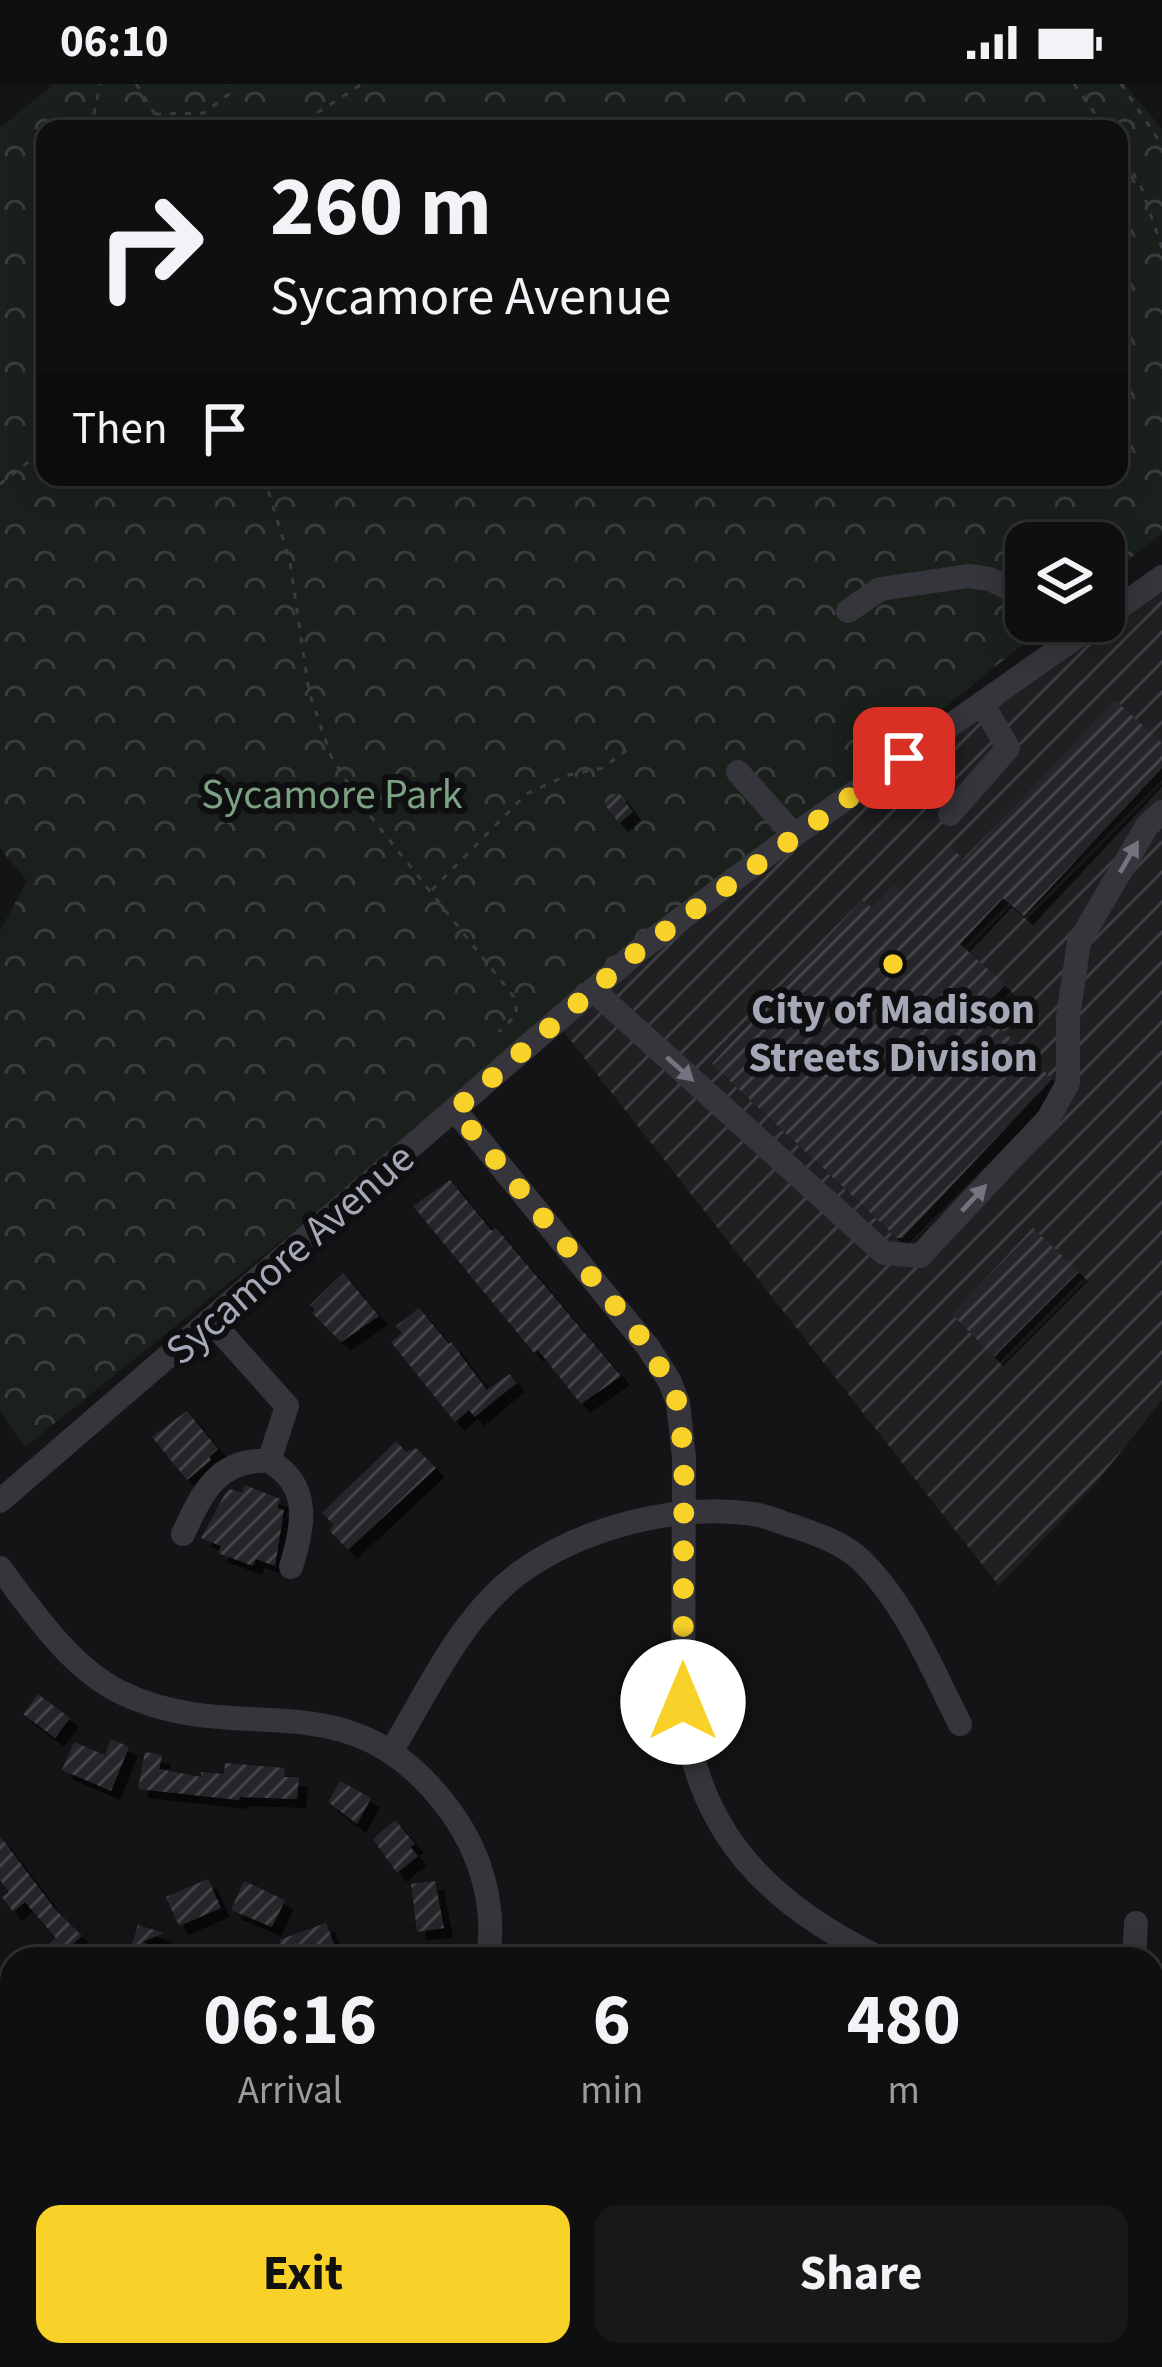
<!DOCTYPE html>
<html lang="en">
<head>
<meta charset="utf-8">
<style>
	:root { --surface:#0f0f10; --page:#181819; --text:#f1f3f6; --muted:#9b9c9f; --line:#2f2f30; --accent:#f8d129 }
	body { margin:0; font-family:"Source Sans 3",sans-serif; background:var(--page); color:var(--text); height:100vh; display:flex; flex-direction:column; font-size:45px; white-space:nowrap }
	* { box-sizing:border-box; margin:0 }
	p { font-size:39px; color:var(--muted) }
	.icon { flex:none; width:66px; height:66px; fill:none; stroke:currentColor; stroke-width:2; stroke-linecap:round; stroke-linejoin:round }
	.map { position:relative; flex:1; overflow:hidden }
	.side { position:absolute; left:0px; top:1863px; width:1164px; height:420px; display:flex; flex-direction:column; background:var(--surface); border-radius:36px 36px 0 0; box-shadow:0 6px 30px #0003,0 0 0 3px var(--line) }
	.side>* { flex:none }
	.top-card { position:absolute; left:36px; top:36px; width:1092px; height:366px; border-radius:24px; box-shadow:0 6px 30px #0003,0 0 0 3px var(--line); background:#0f0f10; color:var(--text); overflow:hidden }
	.tools { position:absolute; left:1005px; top:438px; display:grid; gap:24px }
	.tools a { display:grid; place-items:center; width:120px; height:120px; border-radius:24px; background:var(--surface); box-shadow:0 6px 30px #0003,0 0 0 3px var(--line); font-size:60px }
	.pin { position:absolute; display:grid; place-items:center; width:102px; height:102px; color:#fff; margin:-51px; border-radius:24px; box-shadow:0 6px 18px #0006 }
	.me { position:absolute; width:132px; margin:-66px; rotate:0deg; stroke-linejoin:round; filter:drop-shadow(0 0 9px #0008) }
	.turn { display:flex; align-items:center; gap:42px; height:252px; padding:0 36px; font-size:54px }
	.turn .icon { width:156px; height:156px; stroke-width:2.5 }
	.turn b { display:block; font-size:84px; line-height:102px }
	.then { display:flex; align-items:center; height:114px; padding:0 36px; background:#0003; gap:24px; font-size:45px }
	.eta { display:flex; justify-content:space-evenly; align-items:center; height:204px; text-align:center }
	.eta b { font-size:72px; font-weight:700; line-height:84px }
	.primary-button { display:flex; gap:24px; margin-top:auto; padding:24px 36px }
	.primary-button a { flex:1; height:138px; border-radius:24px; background:var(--accent); color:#111; font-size:48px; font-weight:700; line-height:138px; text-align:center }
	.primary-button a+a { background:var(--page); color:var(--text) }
	.status { display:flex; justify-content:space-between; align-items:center; height:84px; padding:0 60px; background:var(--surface); direction:ltr }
	.status svg { height:33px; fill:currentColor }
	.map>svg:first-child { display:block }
	.industrial { fill:url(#industrial-furrows) }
	.park { fill:url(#park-crowns); fill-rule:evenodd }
	.building { fill:url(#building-hatch); filter:url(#shadow) }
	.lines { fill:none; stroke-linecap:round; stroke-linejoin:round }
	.path { stroke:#3b3c42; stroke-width:3; stroke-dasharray:6 9; stroke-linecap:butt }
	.minor { stroke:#35353b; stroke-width:24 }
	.oneway { fill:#73747f }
	.route { stroke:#f8d129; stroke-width:21; stroke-dasharray:0 37.8 }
	.poi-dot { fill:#f8d129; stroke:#0f0f11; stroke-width:4.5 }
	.labels { text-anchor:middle; stroke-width:12; stroke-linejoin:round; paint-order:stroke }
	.park-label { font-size:42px; fill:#7ba283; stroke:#0f0f11 }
	.poi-label { font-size:42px; font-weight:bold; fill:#a5a8b7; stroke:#0f0f11 }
	.street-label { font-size:42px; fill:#a5a8b7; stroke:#0f0f11 }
</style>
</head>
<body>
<div class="status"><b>06:10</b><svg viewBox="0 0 49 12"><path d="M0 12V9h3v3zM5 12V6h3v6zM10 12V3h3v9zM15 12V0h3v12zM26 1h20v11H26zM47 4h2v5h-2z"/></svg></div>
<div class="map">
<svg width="1162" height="2283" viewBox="0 0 1162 2283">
	<defs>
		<pattern id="industrial-furrows" width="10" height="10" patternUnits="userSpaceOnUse" patternTransform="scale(3)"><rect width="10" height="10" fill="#202023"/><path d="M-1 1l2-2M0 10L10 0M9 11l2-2" fill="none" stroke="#3d3e41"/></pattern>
		<pattern id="park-crowns" width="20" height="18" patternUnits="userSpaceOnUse" patternTransform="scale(3)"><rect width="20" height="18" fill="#1a211c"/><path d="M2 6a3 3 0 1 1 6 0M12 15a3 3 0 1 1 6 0" fill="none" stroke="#383e3b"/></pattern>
		<pattern id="building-hatch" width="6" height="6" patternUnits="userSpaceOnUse" patternTransform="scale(3)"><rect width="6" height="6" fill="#27272a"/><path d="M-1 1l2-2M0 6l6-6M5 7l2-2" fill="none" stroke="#434447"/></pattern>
		<filter id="shadow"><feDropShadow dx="9" dy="9" stdDeviation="0" flood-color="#0009"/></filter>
	</defs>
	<rect width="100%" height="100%" fill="#141416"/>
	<path class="industrial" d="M1162,493V1316L1096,1399L999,1502L556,938Z"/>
	<path class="park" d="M54,0H1124L1162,45V449L1104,496V459H1026V537H1052L25,1363L0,1327V847L27,797L0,764V44ZM45,45H1119V393H45Z"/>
	<path class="building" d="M1115,616L1162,659V684L1024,832L1003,814L960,860L1005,901L981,925L1052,995L902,1154H897L712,980L862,816L872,824L894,801L905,810L950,763L964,776Z
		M618,708L633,728L619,739L604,720Z
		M450,1096L492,1147L496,1144L621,1292L581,1320L538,1266L534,1269L413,1122Z
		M1033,1144L1079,1188L994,1273L952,1230Z
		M343,1189L379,1232L341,1258L312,1229L315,1226L310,1221Z
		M419,1224L449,1260L451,1258L487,1306L510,1290L516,1299L475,1333L469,1326L455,1338L391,1258L402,1249L396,1242Z
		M187,1327L218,1365L209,1373L211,1376L187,1396L152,1353Z
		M396,1357L406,1368L416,1364L436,1384L348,1466L330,1447L333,1440L322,1429Z
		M245,1401L280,1415L277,1424L284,1426L275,1482L256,1475L253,1482L218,1469L221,1462L201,1454L226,1408L230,1405L242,1409Z
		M38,1610L70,1634L55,1654L23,1630Z
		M111,1655L129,1663L111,1707L62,1686L74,1658L105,1671Z
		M145,1668L162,1671L159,1685L201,1693V1688L224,1690L225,1679L285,1684L284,1693H299L297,1715L240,1713L239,1716L138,1705Z
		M340,1697L371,1714L357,1740L328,1718Z
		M395,1736L415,1760L410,1763L418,1772L397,1789L373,1755Z
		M0,1752L55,1825L82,1852L55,1875L45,1864L56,1854L25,1818L13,1828L2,1813L9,1808L0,1796Z
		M208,1795L221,1824L179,1842L166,1813Z
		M244,1797L285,1816L272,1843L231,1826Z
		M435,1797L444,1844L417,1848L411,1800Z
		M326,1839L337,1868L326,1871L328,1875H286L279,1856Z
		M138,1841L164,1849L142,1858L185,1875H127Z"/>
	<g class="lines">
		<path class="path" d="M136,0L155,30L158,45
			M1074,0L1106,45
			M1121,0L1162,61
			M155,30L204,29L229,10L230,0
			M91,45L100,0
			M292,45L362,0
			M1119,62L1142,105L1162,164
			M264,393L290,478L309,608L331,672L360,719L514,913L517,930L499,948
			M0,400L45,365
			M432,806L526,710L568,691L603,684L628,665"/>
		<path class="minor" d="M848,527L880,505L969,492L990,495L1026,513
			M1104,534L1162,493
			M738,688L794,751
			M950,730L1008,664L982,619
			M593,906L884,1169L920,1172L1048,1035L1068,999V933L1079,858L1147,742L1162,728
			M455,1026L648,1263L670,1298L678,1319L684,1374L683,1618C695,1748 769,1821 882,1875
			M210,1236L287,1322L269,1377C313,1402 303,1443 291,1483
			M0,1417L639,866L794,751L1099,537
			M183,1450C202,1409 218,1374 269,1377
			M0,1484C33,1528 70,1583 120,1608C243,1668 349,1587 451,1728C482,1771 496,1823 488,1875
			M391,1668C428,1607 460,1534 518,1490C580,1444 676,1419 753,1430C767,1432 782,1439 796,1443C819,1451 843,1459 861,1476C906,1520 932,1585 960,1640
			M1134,1875L1136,1839
			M0,1902L12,1913
			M1152,1909L1162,1912
			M1152,2265L1162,2224
			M137,2271L139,2283
			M809,2271L818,2283
			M912,2283L918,2271"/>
	</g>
	<defs><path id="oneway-solid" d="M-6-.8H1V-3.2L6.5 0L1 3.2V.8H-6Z" transform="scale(3)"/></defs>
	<g class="oneway">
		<use href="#oneway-solid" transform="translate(1129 773) rotate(-60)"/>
		<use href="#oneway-solid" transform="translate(680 985) rotate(42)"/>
		<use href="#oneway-solid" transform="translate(974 1114) rotate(-47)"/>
	</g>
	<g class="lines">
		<path class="route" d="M683,1618L684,1374L678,1319L649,1263L455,1026L639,866L904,674"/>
	</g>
	<circle class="poi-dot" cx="893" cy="880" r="12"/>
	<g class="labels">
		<g class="park-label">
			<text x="332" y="724">Sycamore Park</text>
		</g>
		<g class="poi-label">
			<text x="893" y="939">City of Madison<tspan x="893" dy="48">Streets Division</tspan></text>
		</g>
		<g class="street-label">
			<text transform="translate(289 1169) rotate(-41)" y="15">Sycamore Avenue</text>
		</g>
	</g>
</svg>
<div class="tools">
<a><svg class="icon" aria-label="layers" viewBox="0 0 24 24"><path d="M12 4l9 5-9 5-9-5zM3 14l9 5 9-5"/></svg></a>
</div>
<div class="pin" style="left:904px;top:674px;background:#d93025"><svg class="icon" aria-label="arrive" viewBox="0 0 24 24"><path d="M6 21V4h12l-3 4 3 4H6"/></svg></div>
<svg class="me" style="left:683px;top:1618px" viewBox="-20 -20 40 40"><circle r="19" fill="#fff"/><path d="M0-13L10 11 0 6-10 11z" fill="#f8d129"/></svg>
<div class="top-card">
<div class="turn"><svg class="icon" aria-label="right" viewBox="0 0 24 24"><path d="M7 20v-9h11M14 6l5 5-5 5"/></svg><div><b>260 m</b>Sycamore Avenue</div></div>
<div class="then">Then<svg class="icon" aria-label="arrive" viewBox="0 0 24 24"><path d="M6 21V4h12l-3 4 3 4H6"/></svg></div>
</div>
<section class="side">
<div class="eta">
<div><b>06:16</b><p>Arrival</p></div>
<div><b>6</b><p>min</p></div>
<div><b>480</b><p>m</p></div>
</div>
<div class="primary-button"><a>Exit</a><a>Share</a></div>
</section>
</div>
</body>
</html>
